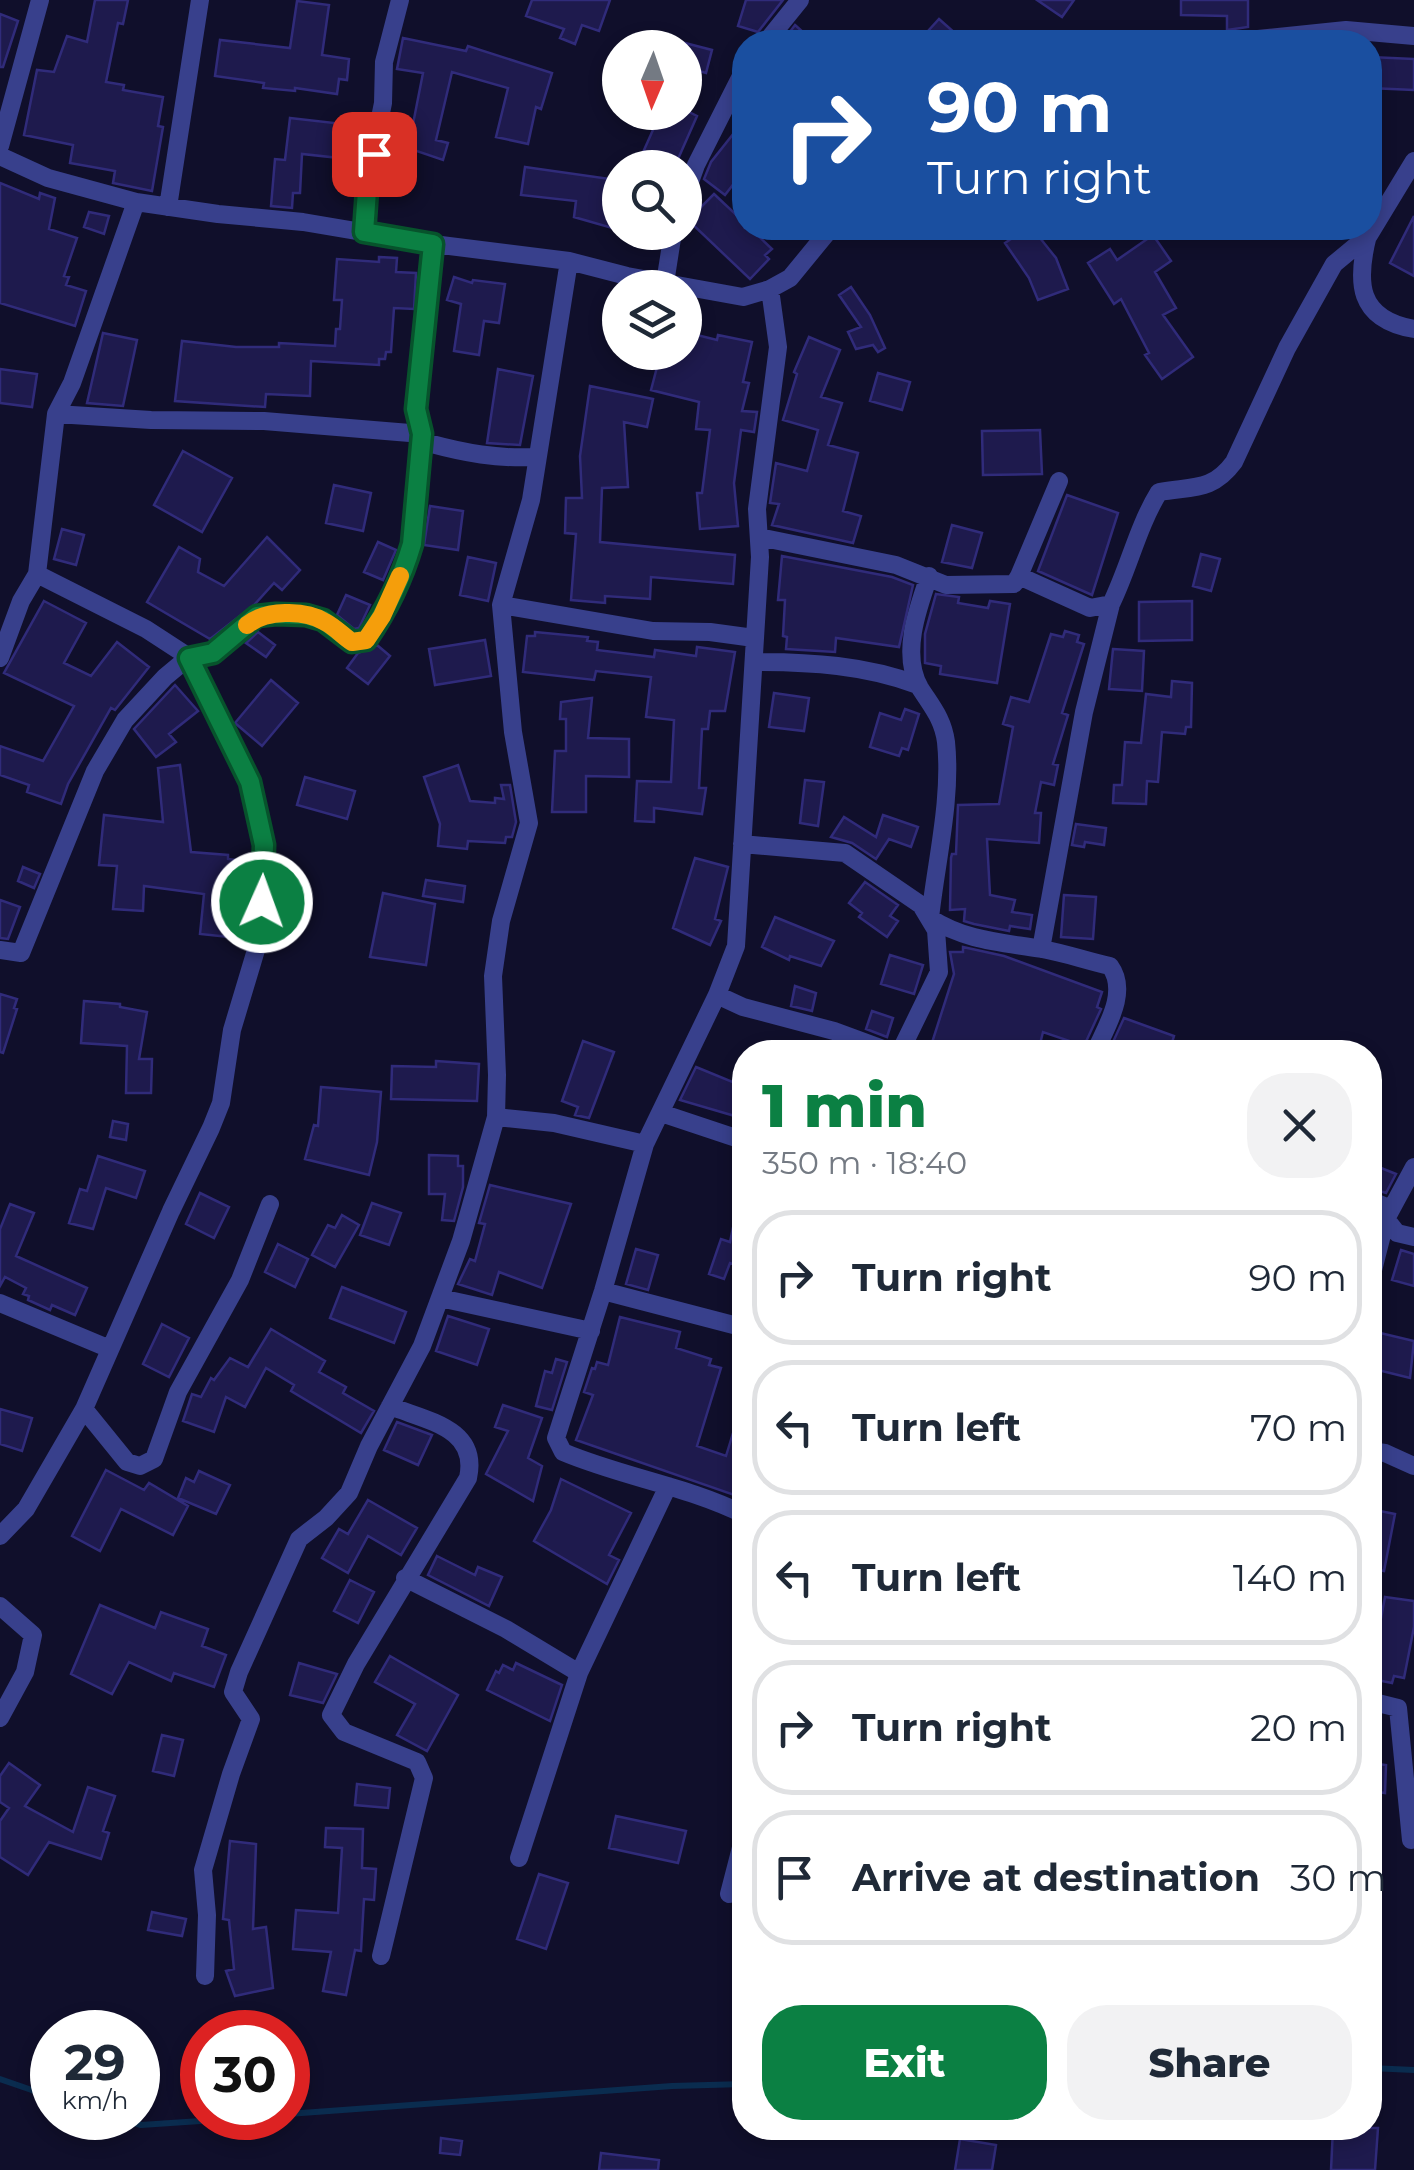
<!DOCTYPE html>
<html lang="en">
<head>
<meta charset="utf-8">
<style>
	:root { --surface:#fff; --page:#f2f2f3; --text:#1f2937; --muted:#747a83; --line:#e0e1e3; --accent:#0b8043 }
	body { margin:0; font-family:Montserrat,sans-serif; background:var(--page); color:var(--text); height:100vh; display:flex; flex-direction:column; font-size:38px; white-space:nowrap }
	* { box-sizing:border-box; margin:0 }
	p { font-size:32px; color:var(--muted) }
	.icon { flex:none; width:55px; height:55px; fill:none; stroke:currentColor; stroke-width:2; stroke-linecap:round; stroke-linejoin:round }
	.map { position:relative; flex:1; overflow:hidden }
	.panel { position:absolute; left:732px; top:1040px; width:650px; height:1100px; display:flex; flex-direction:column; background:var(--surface); border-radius:40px; box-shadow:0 5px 15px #0003 }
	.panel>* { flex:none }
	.hud { position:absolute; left:732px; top:30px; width:650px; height:210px; border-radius:40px; box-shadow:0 5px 15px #0003; background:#1a4fa0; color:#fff; overflow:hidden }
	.needle { width:65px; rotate:182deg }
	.buttons { position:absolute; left:602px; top:30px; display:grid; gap:20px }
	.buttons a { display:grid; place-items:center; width:100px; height:100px; border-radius:50%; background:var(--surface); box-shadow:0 5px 15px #0003; font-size:50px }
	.speed { position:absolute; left:30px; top:2010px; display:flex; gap:20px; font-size:50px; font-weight:700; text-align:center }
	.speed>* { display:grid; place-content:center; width:130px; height:130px; border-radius:50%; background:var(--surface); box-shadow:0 5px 15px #0003; line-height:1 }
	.speed small { font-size:25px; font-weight:400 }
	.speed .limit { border:15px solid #d22; background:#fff; color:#111 }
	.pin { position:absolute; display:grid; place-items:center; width:85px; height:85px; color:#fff; margin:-42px; border-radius:20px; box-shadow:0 5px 15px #0006 }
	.me { position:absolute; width:110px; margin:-55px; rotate:2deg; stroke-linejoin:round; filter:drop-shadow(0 0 8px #0008) }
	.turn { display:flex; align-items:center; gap:35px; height:210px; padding:0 30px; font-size:45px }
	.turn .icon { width:130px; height:130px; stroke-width:2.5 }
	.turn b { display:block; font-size:70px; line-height:85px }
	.round { display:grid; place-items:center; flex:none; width:105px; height:105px; border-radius:40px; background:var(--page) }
	.overview { display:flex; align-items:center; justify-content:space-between; height:170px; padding:0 30px }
	h1 { font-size:60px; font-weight:800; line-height:75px; color:var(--accent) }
	.cta { display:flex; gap:20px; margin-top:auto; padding:20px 30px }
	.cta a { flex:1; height:115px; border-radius:40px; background:var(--accent); color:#fff; font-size:40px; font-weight:800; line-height:115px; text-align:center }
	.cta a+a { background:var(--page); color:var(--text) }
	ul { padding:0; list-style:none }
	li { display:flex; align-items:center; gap:30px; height:135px; margin:0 20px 15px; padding:0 10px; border:5px solid var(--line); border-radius:40px }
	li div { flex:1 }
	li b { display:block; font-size:38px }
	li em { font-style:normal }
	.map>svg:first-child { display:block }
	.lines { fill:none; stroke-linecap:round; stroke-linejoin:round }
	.stream { stroke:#0a2c4f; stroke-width:6 }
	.building { fill:#1e1a4d; stroke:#302b7a; stroke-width:2.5 }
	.street { stroke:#38408c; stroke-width:18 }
	.route-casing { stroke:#07532c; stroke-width:25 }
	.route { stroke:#0b8043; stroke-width:18 }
	.slow { stroke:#f59e0b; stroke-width:18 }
</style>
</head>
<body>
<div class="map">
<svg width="1414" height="2170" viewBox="0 0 1414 2170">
	<rect width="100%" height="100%" fill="#100f2b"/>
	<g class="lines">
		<path class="stream" d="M1370,2068L1414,2070
			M0,2079L52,2097
			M288,2114L672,2086L745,2084
			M117,2118L141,2125L245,2118"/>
	</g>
	<path class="building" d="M95,0H128L123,24L118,23L106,82L124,85L123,90L163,97L158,126L163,127L152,191L113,183L115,171L70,163L73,145L24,135L37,70L54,72L67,36L87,42Z
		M532,0H610L599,31L582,25L575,44L560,38L564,29L526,16Z
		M746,0H783L758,32L738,26Z
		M1037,0H1074L1062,17Z
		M1181,0H1248V27L1227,30V16L1181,15Z
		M297,1L329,5L322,55L349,59L347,80L339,79L337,94L295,88V91L263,88L264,83L215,76L220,40L290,48Z
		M0,14L18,21L3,67H0Z
		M939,19L965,42H918Z
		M795,25L814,42L784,40Z
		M403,38L466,51L468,46L552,73L541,109L536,107L528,144L496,137L508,88L452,72L436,140L448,143L443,160L393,143L400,120L413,124L423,73L397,69Z
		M685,43L712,50L706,73L685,67Z
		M1370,57L1414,59V90L1370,88Z
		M661,112H689L697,116L674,168H636Z
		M290,118L352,125L349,159L302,154L300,193H293L292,208L271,206L275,159L285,160Z
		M734,133L745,141V169L725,195L704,179L711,162Z
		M525,167L617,180L612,228L574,217L576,201L521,195Z
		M0,183L39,199L40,193L55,198L49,229L77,238L64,276L69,277L66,285L86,291L75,326L0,303Z
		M714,194L745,223V228H750L772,249L765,255L769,259L750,279L688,220Z
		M89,212L109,216L104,234L84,227Z
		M1414,216V276L1390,263Z
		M1027,228H1032L1056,258L1068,289L1038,300L1029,278L1005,243Z
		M1153,235L1171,261L1155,272L1176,308L1163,315L1193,357L1162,379L1145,355L1149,353L1121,299L1114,304L1088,263L1110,249L1117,260Z
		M379,257L397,258L396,272L416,273L414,309L394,308L391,352H386L385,359H379V365L311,361L310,396L266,394L265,407L175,401L182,341L236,347H279V343L335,346L336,329H340L342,300H334L337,259L379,262Z
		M454,277L472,283L473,280L505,284L499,323L484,321L479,355L454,351L461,304L447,300Z
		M851,287L870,315L885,348L878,352L873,345L856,349L848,332L861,327L839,295Z
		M685,332L717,340L718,335L752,342L743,382L749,383L742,411L757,412L754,432L741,430L734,483L738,526L700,529L697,493H702L710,430L696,429L699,402L651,390L661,352H685Z
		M103,333L137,340L123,406L87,403Z
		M809,337L840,350L821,397L842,403L828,445L858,453L843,511L861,516L853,543L772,525L779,504L770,503L776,463L807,471L818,430L783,420L797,374L794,372Z
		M0,369L37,374L32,407L0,403Z
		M498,369L533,376L520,445L487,443Z
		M878,373L910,382L902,410L870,401Z
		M590,386L653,399L647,427L624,422L628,487L602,488L600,542L735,555L733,584L651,577L650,599L605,596V603L571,600L576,534L565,533L566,498H582L580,456Z
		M1040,430L1042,474L983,475L982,431Z
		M183,451L232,478L202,532L154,505Z
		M334,485L371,493L363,531L326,523Z
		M1067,495L1118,513L1092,595L1038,571Z
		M430,506L463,511L458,550L424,545Z
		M952,525L982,533L972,568L942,562Z
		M62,529L84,535L76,565L54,559Z
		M267,537L300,570L282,590L274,583L254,605L210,639L147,602L179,547L200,559L198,572L224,586Z
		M378,542L396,550L383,580L364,572Z
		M1201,554L1220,559L1211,591L1193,586Z
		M782,556L892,577L913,585L899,647L836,638L835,652L786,649L787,637L783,636L785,600H778Z
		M468,557L496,563L488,601L460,595Z
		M936,594L959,597L958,603L988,608L990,601L1010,604L997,683L940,674L941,666L925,663V634Z
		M346,595L370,605L359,628L354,629L337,615Z
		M44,601L86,623L64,663L91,676L117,642L149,667L115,710L111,708L68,784L61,804L27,792L29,785L0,775V746L43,761L74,706L4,673Z
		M1192,601V640L1139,641V602Z
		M1065,631L1079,635L1077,642L1084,644L1062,713L1068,715L1053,764L1058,765L1054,785L1041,782L1035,813H1041L1039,843L987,839L990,895L1015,900L1012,912L1032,915L1030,929L1010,926L1009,931L974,924L964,921L965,909L950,910L951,858L952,854H956L958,805L999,804L1013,727L1003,724L1011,697L1029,702L1051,634L1063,637Z
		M258,632L275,645L266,657L246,643Z
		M535,632L588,637L587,641L598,642L597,650L654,657L655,650L696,656L697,647L735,652L725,711H710L708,729H702L699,788H706L702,814L654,808V822L635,821L637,781L671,782L674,720L646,717L651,677L596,671L594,680L523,672L527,636H535Z
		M485,640L491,676L435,685L429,649Z
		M377,645L390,656L368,684L347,668L358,653Z
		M1113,649L1144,651L1142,691L1109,689Z
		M271,680L298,703L262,746L235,723Z
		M1172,681L1192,683L1191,727H1186L1185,734L1162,732L1158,782L1147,781L1146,804L1113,803L1114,785H1122L1125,742L1141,743L1146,694L1171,697Z
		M175,685L198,711L169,734L176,742L156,757L134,729Z
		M774,693L809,698L804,731L769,727Z
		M592,698L588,738L629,739V777L586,776V812H552L555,751H566V719H560L561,702Z
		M905,709L919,714L908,750L902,748L899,756L870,747L880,713L901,720Z
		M180,765L191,852L228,855V859L237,860L234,934L230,933V937L200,934L204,894L144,886L143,911L113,909L117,866L99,865L104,815L163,822L158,768Z
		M458,765L470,801L495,803V798L504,799L501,785H510L516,822L512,837H506L505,843L468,841L467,849L438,846L440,824L424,777Z
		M305,777L355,791L347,819L297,805Z
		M805,780L824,782L818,826L800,823Z
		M883,815L918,827L911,847L889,839L876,859L852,843L831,837L844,817L876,837Z
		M1076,824L1106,828L1104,845L1085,842L1084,847L1072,845Z
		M695,858L728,867L715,919L721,921L710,945L673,928Z
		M23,867L40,874L34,888L18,881Z
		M426,880L465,886L463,902L423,896Z
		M865,882L898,905L890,916L898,921L887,937L859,917L862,913L849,903Z
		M383,893L435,904L426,965L370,957Z
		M1064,895L1096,897L1093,939L1061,937Z
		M0,900L20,907L8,939L0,938Z
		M775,917L834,941L821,966L790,956L789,960L762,947Z
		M963,947L1004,956L1102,992L1097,1007L1101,1009L1084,1046L1043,1032L1038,1052H929L954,974L950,952H963Z
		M890,955L923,965L914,994L881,984Z
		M795,986L816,993L812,1011L791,1006Z
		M0,994L17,999L14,1008L17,1009L3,1053L0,1052Z
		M84,1001L120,1004V1007L147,1012L139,1059H152L151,1093H126L127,1046L81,1043Z
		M872,1011L893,1018L887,1037L866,1029Z
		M1124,1018L1174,1036L1169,1052H1138L1113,1042Z
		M583,1041L614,1052L589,1118L575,1115L578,1107L562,1101Z
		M436,1061L479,1064L477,1101L391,1099L392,1066L436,1067Z
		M696,1067L745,1087V1119L680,1100Z
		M321,1087L381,1092L377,1142L369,1175L305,1159L314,1125L318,1126Z
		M113,1121L128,1124L126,1140L110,1137Z
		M429,1155L458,1156V1166H463V1187L454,1221L442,1220L445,1194H429Z
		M98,1156L145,1171L136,1198L106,1188L93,1229L69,1223L80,1189L87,1191Z
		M1376,1166L1396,1174L1386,1193L1370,1188Z
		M490,1185L571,1204L542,1288L499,1272L492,1295L458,1284L470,1259L475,1261L485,1224L479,1223Z
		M200,1193L229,1207L214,1238L186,1224Z
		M372,1203L401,1213L389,1245L360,1235Z
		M10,1204L34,1213L16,1256L87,1288L75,1315L52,1305L50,1310L28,1300L29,1296L23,1294L26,1288L5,1277L0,1286V1229Z
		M738,1204L745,1205V1268L730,1263L724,1279L709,1274L721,1239L730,1242Z
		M342,1215L359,1225L335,1267L312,1255L328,1225L335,1228Z
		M278,1244L308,1259L295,1287L265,1272Z
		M636,1249L658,1255L648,1290L626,1284Z
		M1401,1250L1414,1254V1286L1392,1280Z
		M342,1287L406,1312L394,1343L330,1318Z
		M448,1316L489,1329L477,1365L436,1351Z
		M620,1317L680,1332L676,1348L711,1359L709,1365L721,1368L697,1446L726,1456L741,1407L745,1408V1473L737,1496L576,1440L593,1395L584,1392L592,1368L595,1369L597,1362L608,1365Z
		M162,1324L189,1338L169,1377L143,1364Z
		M271,1329L325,1361L319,1372L346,1387L343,1393L374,1411L361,1433L291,1391L294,1385L266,1368L245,1407L226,1397L214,1432L183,1421L192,1394L201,1397L211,1378L214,1380L230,1358L248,1367Z
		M1376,1332L1414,1341L1410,1378L1370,1368Z
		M556,1359L567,1362L552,1410L536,1406L545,1371L552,1373Z
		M503,1405L542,1418L528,1458L542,1466L533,1501L486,1474L508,1431L495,1427Z
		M0,1409L32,1418L22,1451L0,1444Z
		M397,1422L432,1435L418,1465L384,1450Z
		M106,1470L144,1490L149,1483L188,1506L173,1535L121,1509L100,1551L72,1536Z
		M199,1471L230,1485L216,1514L178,1498L186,1478L194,1482Z
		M561,1479L631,1513L609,1555L619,1560L607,1584L534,1541L551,1510Z
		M368,1500L417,1528L401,1555L368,1536L348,1573L322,1558L339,1529L348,1534Z
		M1370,1509L1395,1514L1384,1571L1370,1568Z
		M437,1556L475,1575L478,1567L502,1577L489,1606L428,1575Z
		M350,1580L374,1592L358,1623L334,1611Z
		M1385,1597L1414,1601V1627L1404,1678L1394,1676L1392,1683L1377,1680L1379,1673L1371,1671Z
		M100,1605L155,1628L161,1612L208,1629L202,1646L226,1655L214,1687L174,1673L171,1681L129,1662L112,1694L71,1674Z
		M390,1656L458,1695L427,1751L397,1735L415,1704L375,1682Z
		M299,1663L337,1674L323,1703L290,1695Z
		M516,1663L562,1685L550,1721L487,1690L496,1671L499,1673L503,1665L513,1670Z
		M162,1735L183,1740L174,1776L153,1771Z
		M9,1763L40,1785L25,1806L73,1832L88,1787L115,1796L103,1831L109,1833L101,1859L49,1842L28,1875L0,1857V1821L9,1808L0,1802V1776Z
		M1370,1763L1386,1765L1385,1793L1370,1791Z
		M357,1784L390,1788L388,1808L355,1805Z
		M616,1816L686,1831L678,1863L609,1848Z
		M326,1828L363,1829L362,1868L376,1869L374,1900L364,1899L361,1951L355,1950L346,1995L323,1991L331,1952L293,1949L296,1910L338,1913L342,1848L325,1847Z
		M230,1841L256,1844L253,1929L266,1927L273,1988L235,1996L226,1971L234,1969L229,1920L223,1919Z
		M539,1874L568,1883L546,1949L517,1939Z
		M152,1912L186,1919L182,1936L148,1930Z
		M1333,2128H1378L1375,2170H1331Z
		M441,2138L462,2141L460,2155L440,2153Z
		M960,2139L996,2145L992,2170H955Z
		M601,2153L659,2160L658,2170H599Z"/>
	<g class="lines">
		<path class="street" d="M766,42L800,0
			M1228,42L1346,30L1414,36
			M0,146L40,0
			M0,156L48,178L136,202L218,214L303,222L433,244L569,261L627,276L743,297L770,289L790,278L831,228
			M685,196L696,165L745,68
			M168,207L200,0
			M364,232L368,177L383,103L384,62L400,0
			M1368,235C1356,282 1357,319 1414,329
			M665,283L673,232
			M56,414L151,420L264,421L422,434L416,409L433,244
			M759,537L896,565L946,585L1014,584L1019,576L1090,608L1111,604L1084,712L1041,949
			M929,576C917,610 901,655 920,688C932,707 943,719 946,742C952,799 936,862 930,918C966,941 1001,942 1042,949C1065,953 1087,961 1110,966C1129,992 1106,1027 1095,1052
			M1019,576L1059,481
			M1111,604C1129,567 1138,526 1159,492C1192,486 1212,492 1234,462L1287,348L1334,264L1369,235L1414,161
			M501,605L653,631L710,632L754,638
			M0,658L21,601L37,574
			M754,662C811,662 865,665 918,685
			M742,844L845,853L921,905L936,930L939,972L900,1052
			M0,950L21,953L95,771L125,720L165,677L189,657L213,653L257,617L306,615L323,619L351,642L366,639L382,616L412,544L422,434L428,443C465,453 497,459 536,457
			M717,995L743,1007L834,1031L891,1052
			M661,1113L745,1141
			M496,1117L554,1123L645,1144
			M1370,1200L1391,1209
			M1386,1219L1397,1233L1414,1237
			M1370,1282L1386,1219L1414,1167
			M603,1291L745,1328
			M440,1298L591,1331
			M0,1303L110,1349
			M84,1409L127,1462L140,1466L154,1459L178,1392L240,1280L270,1204
			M1370,1451L1385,1453L1414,1466
			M745,1515C687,1486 622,1477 563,1452L556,1438L603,1291L645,1144L717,995L736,946L760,557L757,509L778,347L770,289
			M0,1536L26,1509L84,1409L171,1211L211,1128L221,1103L232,1030L262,930L264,845L250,781L189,657L146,629L37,574L56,414L72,383L136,202
			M405,1578L506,1629L579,1673
			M0,1606L33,1635L25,1672L0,1718
			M1370,1701L1398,1708L1411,1840
			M519,1858L579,1673L668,1486
			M729,1894L745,1832
			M381,1956L424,1778L417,1762L344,1732L331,1715L356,1664L468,1478C479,1428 427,1421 390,1406
			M205,1976L207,1915L203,1870L231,1774L251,1719L233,1692L239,1672L299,1539L326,1518L349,1493L369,1446L422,1346L461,1241L496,1117L497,1075L493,976L501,921L529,823L513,732L501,605L531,500L569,261"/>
	</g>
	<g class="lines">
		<defs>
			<path id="route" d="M262,902L264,845L250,782L189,658L213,653L257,616L276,614L306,615L323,620L352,642L366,640C386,611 402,578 412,544L422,434L416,409L433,244L364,232L368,177L374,154"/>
		</defs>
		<use href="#route" class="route-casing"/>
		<use href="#route" class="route"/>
		<path class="slow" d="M247,625C265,610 305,609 325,622C335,627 343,636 352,642L366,640L382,616L400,576"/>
	</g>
</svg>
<div class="buttons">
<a><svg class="needle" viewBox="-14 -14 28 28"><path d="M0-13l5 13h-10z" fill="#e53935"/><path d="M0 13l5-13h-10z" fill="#747a83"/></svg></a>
<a><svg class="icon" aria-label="search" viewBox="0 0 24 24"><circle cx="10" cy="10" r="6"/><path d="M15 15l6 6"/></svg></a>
<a><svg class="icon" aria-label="layers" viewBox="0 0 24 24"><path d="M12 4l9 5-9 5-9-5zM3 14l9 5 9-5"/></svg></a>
</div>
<div class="speed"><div>29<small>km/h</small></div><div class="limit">30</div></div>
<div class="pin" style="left:374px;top:154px;background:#d93025"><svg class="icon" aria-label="arrive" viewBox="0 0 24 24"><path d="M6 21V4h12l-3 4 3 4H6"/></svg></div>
<svg class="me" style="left:262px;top:902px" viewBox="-20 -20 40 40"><circle r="17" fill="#0b8043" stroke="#fff" stroke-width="3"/><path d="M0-11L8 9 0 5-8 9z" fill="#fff"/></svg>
<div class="hud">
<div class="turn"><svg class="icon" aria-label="right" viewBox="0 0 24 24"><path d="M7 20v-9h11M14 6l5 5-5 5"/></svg><div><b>90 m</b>Turn right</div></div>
</div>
<section class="panel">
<div class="overview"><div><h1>1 min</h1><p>350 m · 18:40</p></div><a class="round"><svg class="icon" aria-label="close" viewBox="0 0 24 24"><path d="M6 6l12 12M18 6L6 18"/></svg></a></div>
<ul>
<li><svg class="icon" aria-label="right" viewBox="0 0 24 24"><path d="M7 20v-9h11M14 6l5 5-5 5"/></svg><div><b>Turn right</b></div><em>90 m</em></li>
<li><svg class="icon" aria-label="left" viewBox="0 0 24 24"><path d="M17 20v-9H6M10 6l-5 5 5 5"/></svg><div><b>Turn left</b></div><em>70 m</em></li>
<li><svg class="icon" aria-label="left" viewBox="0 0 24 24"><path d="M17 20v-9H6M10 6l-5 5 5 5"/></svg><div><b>Turn left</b></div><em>140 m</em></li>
<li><svg class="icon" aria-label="right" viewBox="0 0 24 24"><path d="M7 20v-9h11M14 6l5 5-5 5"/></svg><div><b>Turn right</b></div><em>20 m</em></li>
<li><svg class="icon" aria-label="arrive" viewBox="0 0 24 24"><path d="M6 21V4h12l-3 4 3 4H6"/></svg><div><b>Arrive at destination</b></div><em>30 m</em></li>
</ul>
<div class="cta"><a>Exit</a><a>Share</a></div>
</section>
</div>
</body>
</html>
